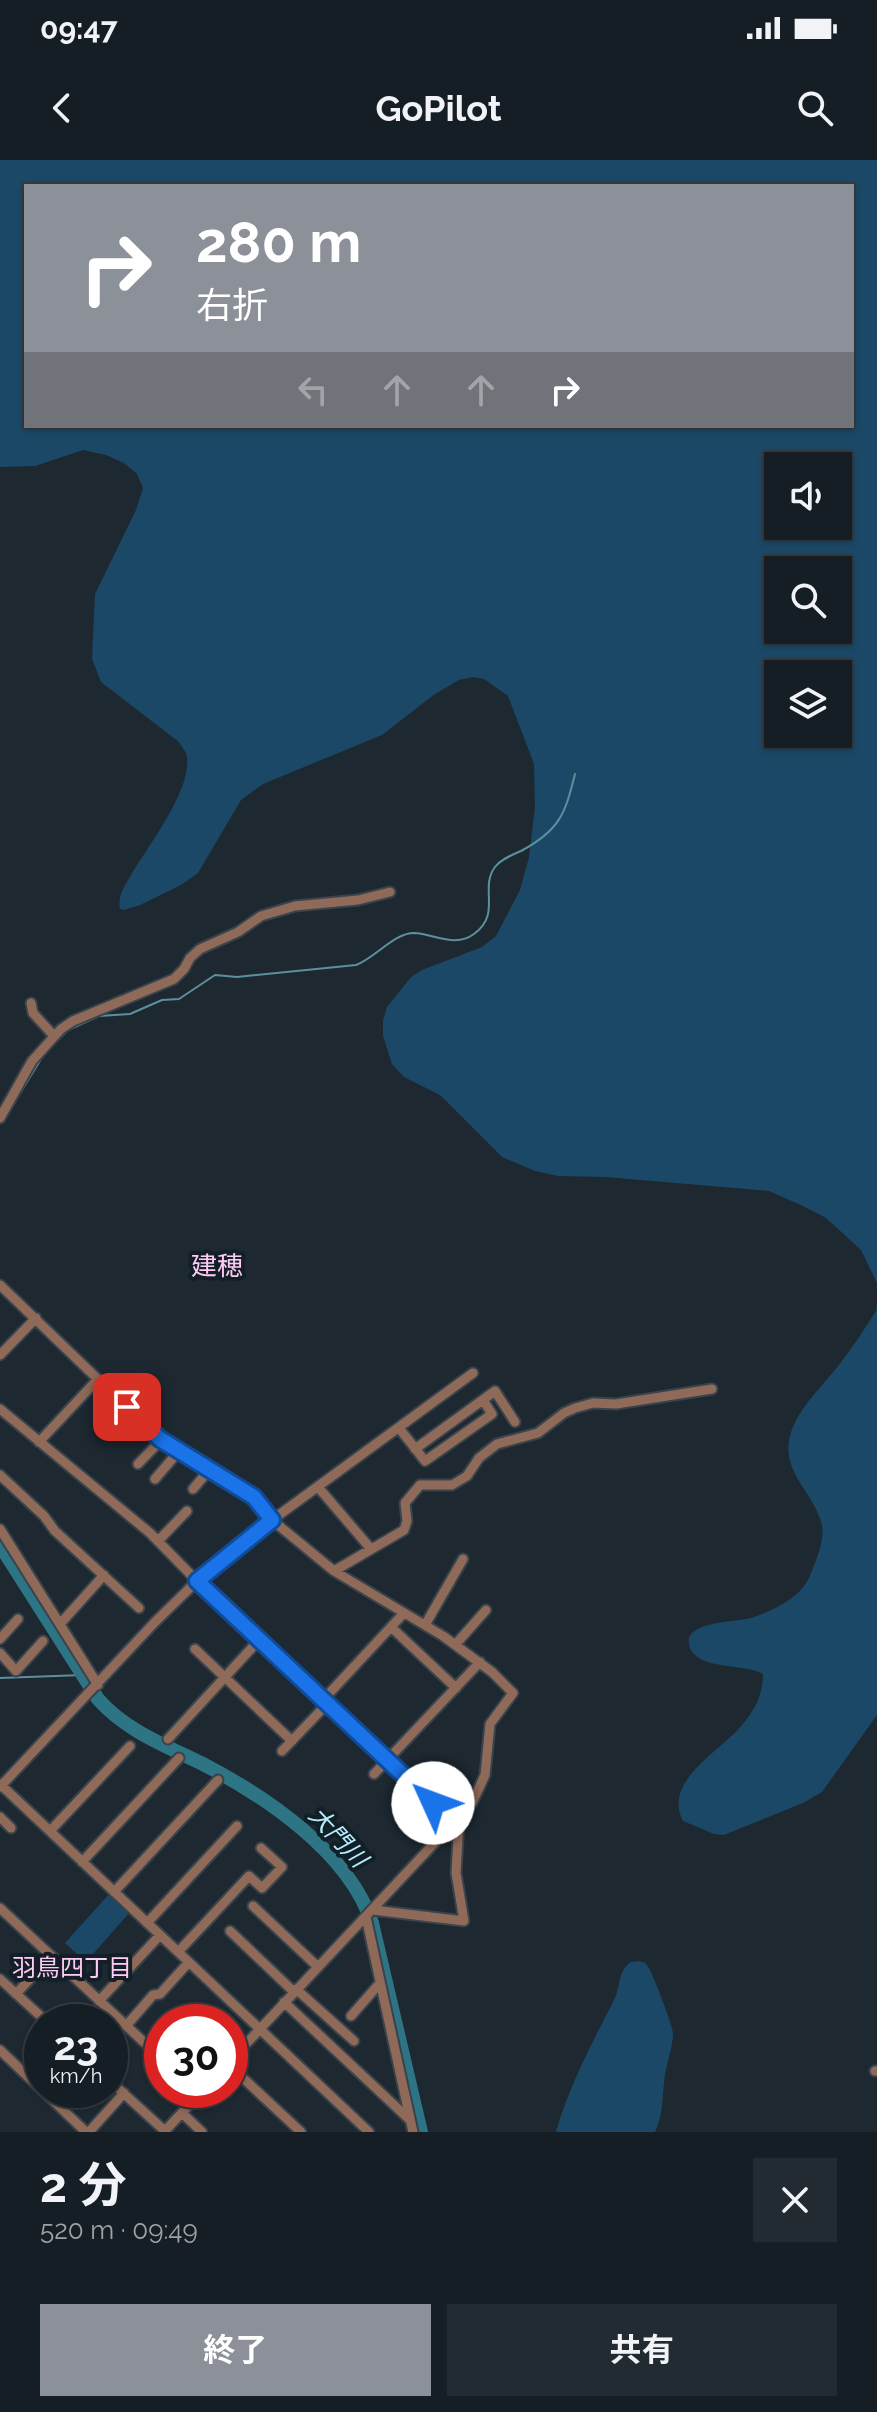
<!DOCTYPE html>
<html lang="ja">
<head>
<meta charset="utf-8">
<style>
	:root { --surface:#161e25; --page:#232b32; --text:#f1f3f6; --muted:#9ea2a7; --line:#353c42; --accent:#8c9099 }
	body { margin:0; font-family:Raleway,"Noto Sans JP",sans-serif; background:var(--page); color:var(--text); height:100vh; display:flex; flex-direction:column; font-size:30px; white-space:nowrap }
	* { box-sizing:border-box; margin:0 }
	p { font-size:26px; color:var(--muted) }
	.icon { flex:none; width:44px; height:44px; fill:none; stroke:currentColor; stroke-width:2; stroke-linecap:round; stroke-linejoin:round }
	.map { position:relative; height:1972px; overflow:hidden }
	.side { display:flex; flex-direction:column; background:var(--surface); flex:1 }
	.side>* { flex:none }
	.hud { position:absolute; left:24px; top:24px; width:830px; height:244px; border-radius:0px; box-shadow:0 2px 6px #0004,0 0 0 2px var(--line); background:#8c9099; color:#fff; overflow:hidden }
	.tools { position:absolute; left:764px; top:292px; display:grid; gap:16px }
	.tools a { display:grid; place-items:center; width:88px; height:88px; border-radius:0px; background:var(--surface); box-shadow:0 2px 6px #0004,0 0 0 2px var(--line); font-size:40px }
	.speed { position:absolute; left:24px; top:1844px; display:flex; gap:16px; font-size:40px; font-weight:700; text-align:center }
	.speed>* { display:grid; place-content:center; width:104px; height:104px; border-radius:50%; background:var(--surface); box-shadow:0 2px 6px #0004,0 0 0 2px var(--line); line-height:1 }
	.speed small { font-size:20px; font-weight:400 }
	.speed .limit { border:12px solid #d22; background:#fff; color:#111 }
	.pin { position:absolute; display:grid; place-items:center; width:68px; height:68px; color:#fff; margin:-34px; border-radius:16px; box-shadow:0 4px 12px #0006 }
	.me { position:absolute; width:88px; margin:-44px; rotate:313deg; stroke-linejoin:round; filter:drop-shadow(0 0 6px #0008) }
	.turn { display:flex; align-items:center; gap:28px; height:168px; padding:0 40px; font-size:36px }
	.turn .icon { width:104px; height:104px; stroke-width:2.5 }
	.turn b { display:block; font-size:56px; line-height:68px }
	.lanes { display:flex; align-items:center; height:76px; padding:0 40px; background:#0003; justify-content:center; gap:40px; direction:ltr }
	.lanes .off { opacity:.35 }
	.round { display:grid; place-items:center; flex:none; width:84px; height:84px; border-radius:0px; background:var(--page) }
	.summary { display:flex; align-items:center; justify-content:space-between; height:136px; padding:0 40px }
	h1 { font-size:48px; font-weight:700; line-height:60px }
	.button { display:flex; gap:16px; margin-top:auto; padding:16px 40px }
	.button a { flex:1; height:92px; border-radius:0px; background:var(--accent); color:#fff; font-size:32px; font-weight:700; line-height:92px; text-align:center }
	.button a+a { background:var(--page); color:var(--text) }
	.status { display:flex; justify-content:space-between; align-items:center; height:56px; padding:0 40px; background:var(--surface); direction:ltr }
	.status svg { height:22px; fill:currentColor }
	header { display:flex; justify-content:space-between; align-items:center; height:104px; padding:0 40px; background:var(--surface); font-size:36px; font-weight:700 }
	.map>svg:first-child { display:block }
	.green { fill:#1b4866; fill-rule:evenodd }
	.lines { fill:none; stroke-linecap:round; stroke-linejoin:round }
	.stream { stroke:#5c909e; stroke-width:2 }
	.river { stroke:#2d7485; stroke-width:14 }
	.minor-casing { stroke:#39434c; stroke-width:13 }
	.minor { stroke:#906a58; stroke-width:9 }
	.route-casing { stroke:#114b97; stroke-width:20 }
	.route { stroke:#1a73e8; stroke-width:14 }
	.labels { text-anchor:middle; stroke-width:8; stroke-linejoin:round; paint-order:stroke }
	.water-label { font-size:24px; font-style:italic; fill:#b5effe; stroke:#131f27 }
	.neighbourhood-label { font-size:24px; fill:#fecbf6; stroke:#131f27 }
	.quarter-label { font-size:26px; fill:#fecbf6; stroke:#131f27 }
</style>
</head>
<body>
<div class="status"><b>09:47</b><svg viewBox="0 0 49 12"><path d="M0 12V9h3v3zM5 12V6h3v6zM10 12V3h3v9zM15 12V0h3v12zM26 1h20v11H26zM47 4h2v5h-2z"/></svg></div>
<header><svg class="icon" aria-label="back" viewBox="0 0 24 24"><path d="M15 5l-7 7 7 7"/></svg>GoPilot<svg class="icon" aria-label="search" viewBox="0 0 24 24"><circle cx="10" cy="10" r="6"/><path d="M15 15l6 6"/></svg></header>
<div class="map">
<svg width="877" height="1972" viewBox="0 0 877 1972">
	<rect width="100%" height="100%" fill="#1d2831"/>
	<path class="green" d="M0,0H877V1132V1123L861,1090L826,1058L803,1046L769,1031L605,1017L558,1016L535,1011L502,997L440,935L404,917L392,904L383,876V860L387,847L411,817L422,810L482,787L496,776L520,730L529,697L535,647L534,604L508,536L484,519L473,517L459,520L435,534L382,575L263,624L241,640L198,713L181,725L140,745L124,750L120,749C117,737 125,725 131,715C148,686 191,631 187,598C187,593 182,587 179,582L101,522L92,499L95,434L136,350L143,328L137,314L124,303L106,295L83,290L35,306L0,307ZM26,26H852V266H26ZM778,306H838V366H778ZM778,410H838V470H778ZM778,514H838V574H778Z
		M877,1143V1555L822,1632L803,1643L724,1675L714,1674L683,1661C662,1621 721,1591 742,1565C755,1550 763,1534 763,1514C746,1503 693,1511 689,1484C685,1461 737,1462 751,1458C772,1451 800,1438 809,1418C815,1403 825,1381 822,1365C814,1332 781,1313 790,1276C797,1248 825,1224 842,1201C854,1185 865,1168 876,1151Z
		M110,1733L130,1752L86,1802L65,1783Z
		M639,1801C646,1803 645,1802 649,1808C653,1815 673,1866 673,1873C673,1890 665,1906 664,1923C662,1941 663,1955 655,1972H556C569,1926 592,1883 614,1840C621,1827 617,1811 631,1802Z"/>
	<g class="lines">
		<path class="stream" d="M57,881L68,870L99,856L130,854L162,840L179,839L215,815L237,817L356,805C375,798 394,773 414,773C435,774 455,788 474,774C502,754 479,728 495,707C501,699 512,695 521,691C560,670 565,654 575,614
			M10,950L44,894
			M0,1518L83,1515"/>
		<path class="river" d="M0,1385L98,1539C125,1570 164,1585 201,1603C265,1636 349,1692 372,1763L421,1972"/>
		<defs>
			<path id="minor" d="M31,843L33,853L54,876
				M0,958L32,901L61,869L73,861L174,819L184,809L190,798L200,789L238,772L261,756L295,746L358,740L390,732
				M0,1125L160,1279L241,1328L263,1346L272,1360L334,1411L443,1476L492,1512L513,1533L490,1564L485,1615L472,1643L230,1901
				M0,1195L36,1158
				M0,1249L150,1373L197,1421L455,1664
				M399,1268L425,1301L492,1254L483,1240
				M39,1282L98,1219
				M415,1289L495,1231L515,1262
				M138,1304L161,1280
				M0,1315L44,1356L55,1371L139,1448
				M155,1319L179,1291
				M318,1327L371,1389
				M193,1329L210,1309
				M0,1369L98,1525
				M158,1381L187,1351
				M334,1411L404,1370L407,1361L405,1343L420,1325H452L467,1316L479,1298L497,1284L538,1273L564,1253L575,1248L593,1243L616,1244L712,1229
				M60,1464L104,1415
				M425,1465L463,1399
				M391,1467L456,1528
				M0,1479L18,1459
				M455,1485L486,1450
				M195,1489L292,1581
				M0,1493L16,1511L43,1481
				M323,1540L404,1453
				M168,1579L259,1480
				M282,1591L327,1544
				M374,1614L480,1502
				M0,1624L369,1972
				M0,1627L155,1462L197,1421L272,1360L473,1213
				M0,1657L11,1668
				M50,1671L130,1586
				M82,1702L179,1598
				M114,1732L218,1620
				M253,1746L317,1806
				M0,1748L162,1899
				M373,1750L464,1761L456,1713L459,1661
				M366,1757L413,1972
				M147,1763L237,1666
				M230,1771L294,1832
				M178,1792L249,1716L262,1728L282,1707L261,1688
				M0,1819L47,1862
				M296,1829L354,1881
				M16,1834L51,1796
				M99,1841L160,1775
				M284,1842L410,1960
				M351,1856L380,1823
				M126,1866L153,1835L160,1834L189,1802
				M0,1890L86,1972
				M230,1906L301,1972
				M110,1908L121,1896
				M875,1911H877
				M110,1921L165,1971
				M182,1953L202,1972
				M89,1972L124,1933
				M164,1972L203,1930"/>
		</defs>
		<use href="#minor" class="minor-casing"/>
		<use href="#minor" class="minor"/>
	</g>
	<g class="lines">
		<defs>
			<path id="route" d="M127,1247L160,1279L254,1337L272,1360L197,1421L433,1643"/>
		</defs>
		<use href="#route" class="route-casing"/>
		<use href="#route" class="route"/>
	</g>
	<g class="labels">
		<g class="water-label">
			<text transform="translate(338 1677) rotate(47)" y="8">大門川</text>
		</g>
		<g class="neighbourhood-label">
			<text x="72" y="1816">羽鳥四丁目</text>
		</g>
		<g class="quarter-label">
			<text x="217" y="1115">建穂</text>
		</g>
	</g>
</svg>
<div class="tools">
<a><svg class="icon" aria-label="sound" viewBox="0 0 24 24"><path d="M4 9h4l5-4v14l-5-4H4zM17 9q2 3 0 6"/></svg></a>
<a><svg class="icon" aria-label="search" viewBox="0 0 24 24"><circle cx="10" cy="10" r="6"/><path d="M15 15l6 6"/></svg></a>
<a><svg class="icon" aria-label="layers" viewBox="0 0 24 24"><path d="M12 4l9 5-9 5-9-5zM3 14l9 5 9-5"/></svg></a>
</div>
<div class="speed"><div>23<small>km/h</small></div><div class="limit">30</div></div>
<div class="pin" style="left:127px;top:1247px;background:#d93025"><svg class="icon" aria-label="arrive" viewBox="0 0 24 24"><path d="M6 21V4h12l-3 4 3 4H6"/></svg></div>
<svg class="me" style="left:433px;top:1643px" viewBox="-20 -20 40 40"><circle r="19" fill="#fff"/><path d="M0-13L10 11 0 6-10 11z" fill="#1a73e8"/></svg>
<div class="hud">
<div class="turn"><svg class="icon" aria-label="right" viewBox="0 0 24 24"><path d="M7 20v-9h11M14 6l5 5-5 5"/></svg><div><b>280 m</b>右折</div></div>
<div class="lanes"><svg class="icon off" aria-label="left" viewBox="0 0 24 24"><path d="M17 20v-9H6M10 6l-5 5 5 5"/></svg><svg class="icon off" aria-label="ahead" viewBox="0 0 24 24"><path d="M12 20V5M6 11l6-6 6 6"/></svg><svg class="icon off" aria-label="ahead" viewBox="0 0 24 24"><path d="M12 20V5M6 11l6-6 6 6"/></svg><svg class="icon" aria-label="right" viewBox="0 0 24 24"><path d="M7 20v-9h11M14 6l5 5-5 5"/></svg></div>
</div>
</div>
<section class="side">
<div class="summary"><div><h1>2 分</h1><p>520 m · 09:49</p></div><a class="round"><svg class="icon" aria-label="close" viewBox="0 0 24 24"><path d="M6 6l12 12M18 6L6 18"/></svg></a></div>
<div class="button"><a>終了</a><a>共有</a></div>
</section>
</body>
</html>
